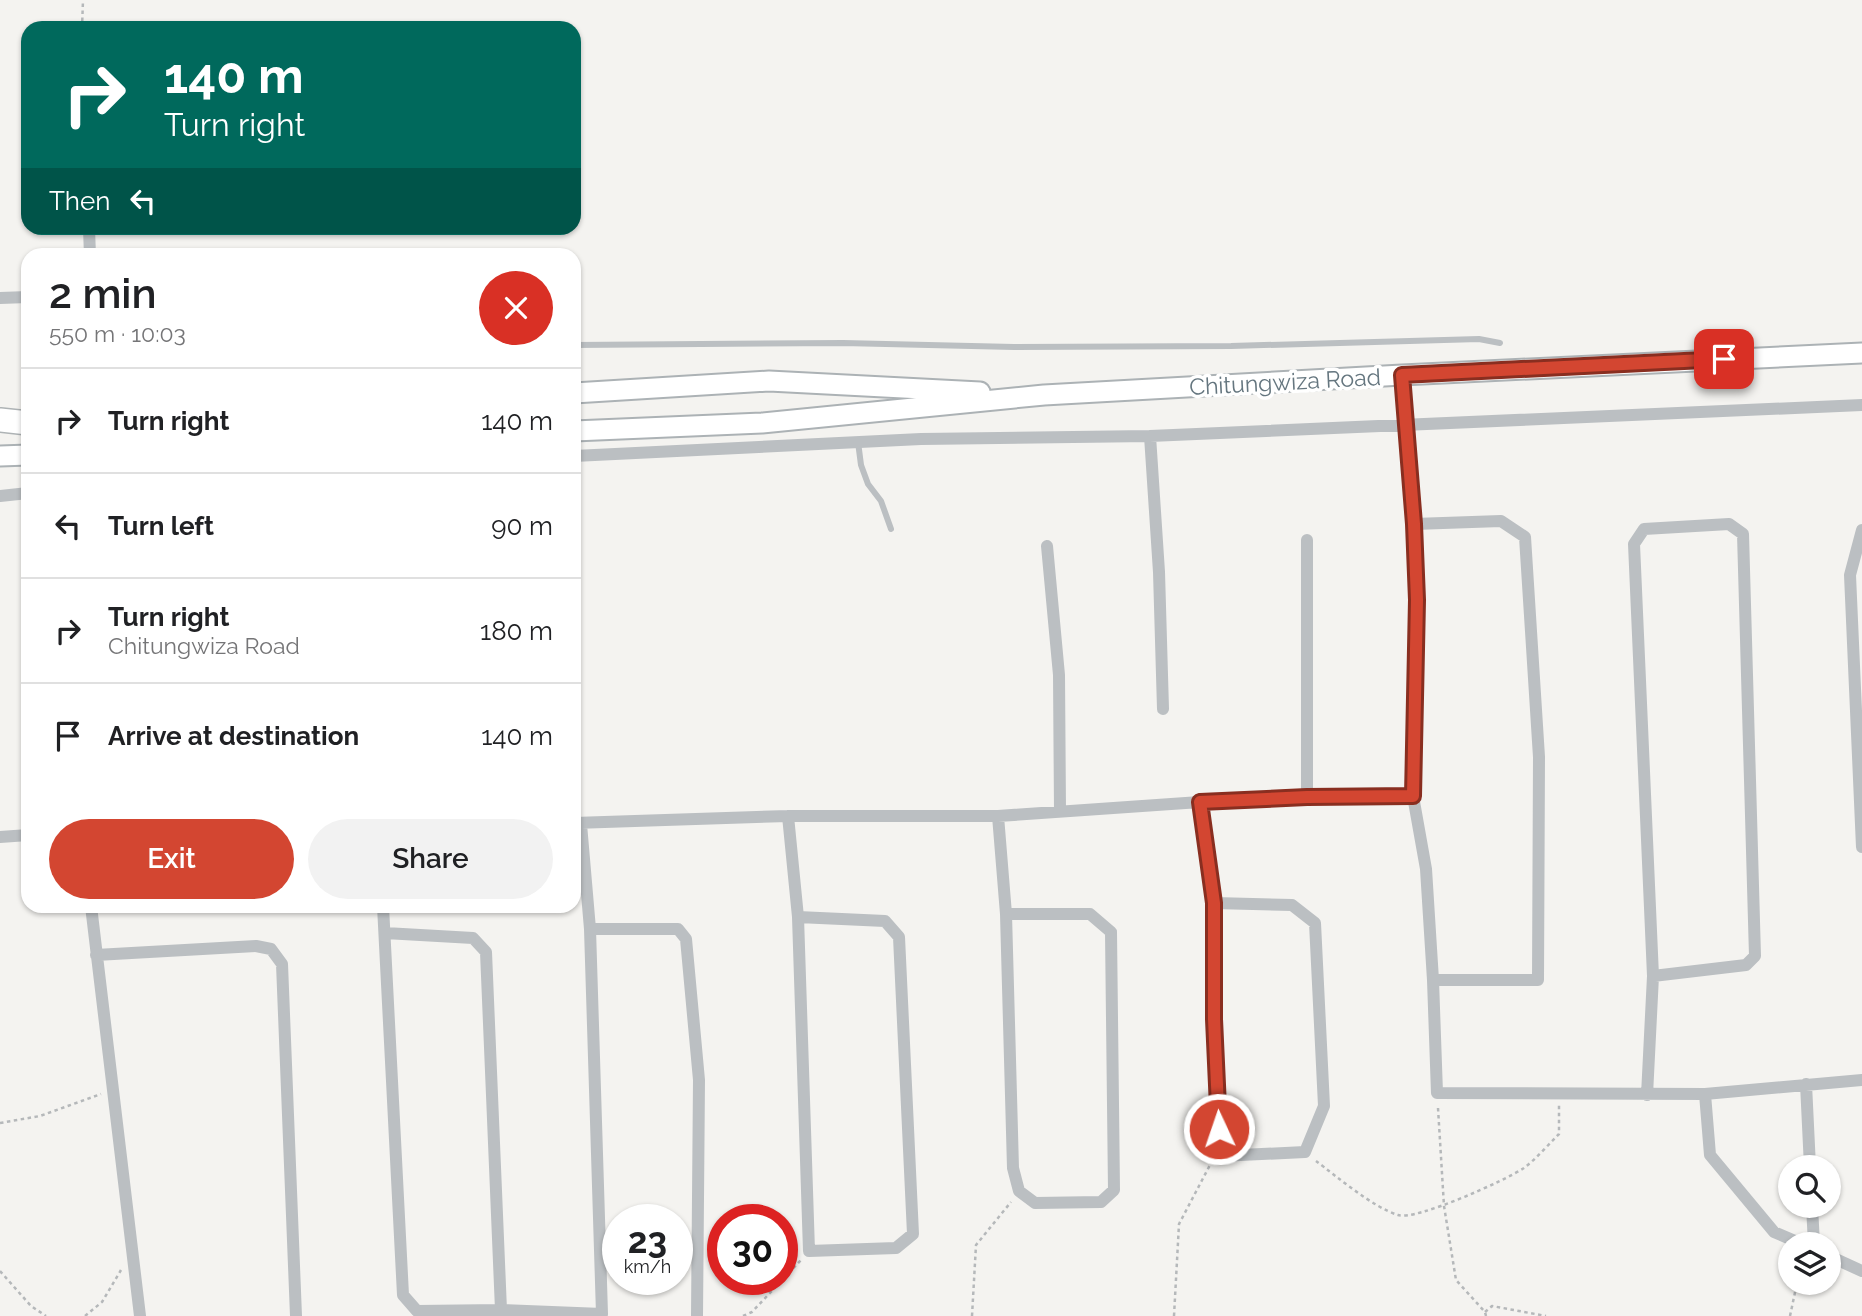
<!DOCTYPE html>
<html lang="en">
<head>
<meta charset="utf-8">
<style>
	:root { --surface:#fff; --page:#f2f2f2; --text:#202124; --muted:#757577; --line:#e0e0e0; --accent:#d34631 }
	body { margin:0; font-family:Raleway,sans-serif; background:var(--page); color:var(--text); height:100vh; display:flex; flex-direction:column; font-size:26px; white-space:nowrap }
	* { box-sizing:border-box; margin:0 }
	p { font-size:23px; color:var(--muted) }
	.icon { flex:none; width:38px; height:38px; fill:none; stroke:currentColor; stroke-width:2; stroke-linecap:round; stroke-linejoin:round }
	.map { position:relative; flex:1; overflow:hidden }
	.drawer { position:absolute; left:21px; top:248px; width:560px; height:665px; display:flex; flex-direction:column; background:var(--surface); border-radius:21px; box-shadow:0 2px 5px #0004 }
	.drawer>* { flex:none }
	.hud { position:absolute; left:21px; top:21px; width:560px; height:214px; border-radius:21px; box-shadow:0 2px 5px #0004; background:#00695c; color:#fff; overflow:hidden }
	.buttons { position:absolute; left:1778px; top:1155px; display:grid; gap:14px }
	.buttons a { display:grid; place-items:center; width:63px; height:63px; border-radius:50%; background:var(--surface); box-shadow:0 2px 5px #0004; font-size:35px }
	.speed { position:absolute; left:602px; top:1204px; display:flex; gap:14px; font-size:35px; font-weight:700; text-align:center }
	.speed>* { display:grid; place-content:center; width:91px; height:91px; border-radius:50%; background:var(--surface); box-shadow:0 2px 5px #0004; line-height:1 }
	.speed small { font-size:18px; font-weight:400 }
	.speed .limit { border:10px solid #d22; background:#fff; color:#111 }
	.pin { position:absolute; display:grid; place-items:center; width:60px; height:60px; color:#fff; margin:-30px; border-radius:14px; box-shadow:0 4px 10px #0006 }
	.me { position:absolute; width:77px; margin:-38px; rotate:357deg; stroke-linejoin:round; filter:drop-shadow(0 0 5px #0008) }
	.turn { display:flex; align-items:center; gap:24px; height:147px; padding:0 28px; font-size:32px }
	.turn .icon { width:91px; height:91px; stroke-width:2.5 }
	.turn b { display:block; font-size:49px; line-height:60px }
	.then { display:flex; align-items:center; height:66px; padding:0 28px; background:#0003; gap:14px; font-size:26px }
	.round { display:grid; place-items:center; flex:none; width:74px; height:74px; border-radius:37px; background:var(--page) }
	.head { display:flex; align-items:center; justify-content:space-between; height:119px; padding:0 28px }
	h1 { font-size:42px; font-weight:600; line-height:52px }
	.primary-button { display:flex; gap:14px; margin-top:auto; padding:14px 28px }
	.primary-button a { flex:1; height:80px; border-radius:42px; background:var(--accent); color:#fff; font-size:28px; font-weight:600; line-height:80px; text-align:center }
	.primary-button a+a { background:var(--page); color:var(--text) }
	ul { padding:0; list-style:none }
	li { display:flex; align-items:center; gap:21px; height:105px; padding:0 28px; border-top:2px solid var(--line) }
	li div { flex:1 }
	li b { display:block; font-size:26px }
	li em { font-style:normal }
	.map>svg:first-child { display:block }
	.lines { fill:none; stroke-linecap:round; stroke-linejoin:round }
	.primary-casing { stroke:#acb2b5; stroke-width:23 }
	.highway-casing { stroke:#aeb3b5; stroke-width:26 }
	.path { stroke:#b5b8ba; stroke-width:2.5; stroke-dasharray:3.5 3.5; stroke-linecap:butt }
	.lane { stroke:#bbbfc2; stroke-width:6 }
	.street { stroke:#bbbfc2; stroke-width:12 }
	.primary { stroke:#fff; stroke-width:19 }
	.highway { stroke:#fff; stroke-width:23 }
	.route-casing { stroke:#892e20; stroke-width:18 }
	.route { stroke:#d34631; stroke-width:12 }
	.labels { text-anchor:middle; stroke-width:7; stroke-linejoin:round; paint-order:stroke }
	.street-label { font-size:23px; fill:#65767f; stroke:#fff }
</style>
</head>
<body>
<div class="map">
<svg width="1862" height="1316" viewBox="0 0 1862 1316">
	<rect width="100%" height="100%" fill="#f4f3f0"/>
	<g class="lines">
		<defs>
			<path id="primary" d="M574,393L769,381L980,392
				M574,431L762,423L1044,395L1402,375L1862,353
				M0,456L28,455"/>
			<path id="highway" d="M0,420L28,423"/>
		</defs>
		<use href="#primary" class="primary-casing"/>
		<use href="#highway" class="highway-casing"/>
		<path class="path" d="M82,28L83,0
			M1438,1108L1444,1206L1456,1280L1485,1312L1486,1316
			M0,1123L40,1116L101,1094
			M1316,1161C1336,1176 1374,1208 1398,1215C1416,1221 1506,1180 1524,1168C1536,1159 1548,1145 1559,1134V1105
			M0,1271L31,1306L46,1316
			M1485,1312L1492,1306L1546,1316
			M85,1316L102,1302L121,1270
			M743,1316L752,1312L801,1260
			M972,1316L976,1245L1011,1202
			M1174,1316L1179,1224L1210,1165
			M1790,1316L1797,1283"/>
		<path class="lane" d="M574,345L843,343L1014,347L1231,346L1479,339L1500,343
			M858,442L861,465L868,484L881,501L891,529"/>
		<path class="street" d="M89,228L90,256
			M0,298L28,297
			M1402,375L1414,524L1417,600L1413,796L1426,869L1433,980L1437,1093L1705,1094L1862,1080
			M1150,436L1159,572L1163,709
			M574,456L921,439L1150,436L1862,405
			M0,496L28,493
			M1414,524L1501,521L1525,537L1539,757L1538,980H1433
			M1862,530L1850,575L1862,847
			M1047,546L1059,675L1060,811
			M1307,797V540
			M1200,802L1214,903V1019L1220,1156L1305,1152L1324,1106L1315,923L1292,905L1214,903
			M788,816L798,917L809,1251L896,1248L913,1234L899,937L885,921L798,917
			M998,816L1006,914L1013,1168L1019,1191L1035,1203L1101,1202L1114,1190L1111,932L1090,914H1006
			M574,823L788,816H998L1200,802L1307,797L1413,796
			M0,837L28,835
			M91,906L140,1316
			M383,906L403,1295L417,1311L501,1310L602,1314L590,929L581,824
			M590,929H678L686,939L699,1080L697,1316
			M385,933L473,938L486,952L501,1310
			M96,955L256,946L271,949L282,964L296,1316
			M1806,1084L1810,1167
			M1705,1094L1710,1155L1774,1232L1802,1244
			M1647,1095L1653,976L1634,544L1644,529L1729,524L1743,534L1755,956L1746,965L1653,976
			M1812,1206L1814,1244
			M1829,1256L1862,1271"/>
		<use href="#primary" class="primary"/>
		<use href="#highway" class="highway"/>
	</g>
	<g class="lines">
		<defs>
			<path id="route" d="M1219,1129L1214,1019V903L1200,802L1307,797L1413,796L1417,600L1414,524L1402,375L1724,359"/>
		</defs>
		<use href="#route" class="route-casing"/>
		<use href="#route" class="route"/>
	</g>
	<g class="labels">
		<g class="street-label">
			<text transform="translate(1285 382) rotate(-3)" y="8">Chitungwiza Road</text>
		</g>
	</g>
</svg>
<div class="buttons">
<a><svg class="icon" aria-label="search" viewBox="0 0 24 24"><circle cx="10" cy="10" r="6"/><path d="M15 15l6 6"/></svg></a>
<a><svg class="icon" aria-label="layers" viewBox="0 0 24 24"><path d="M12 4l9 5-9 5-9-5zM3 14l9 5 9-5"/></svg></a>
</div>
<div class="speed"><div>23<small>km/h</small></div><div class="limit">30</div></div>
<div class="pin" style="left:1724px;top:359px;background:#d93025"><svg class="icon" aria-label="arrive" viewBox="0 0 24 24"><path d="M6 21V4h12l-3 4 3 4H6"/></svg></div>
<svg class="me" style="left:1219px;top:1129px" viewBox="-20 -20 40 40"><circle r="17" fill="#d34631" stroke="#fff" stroke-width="3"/><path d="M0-11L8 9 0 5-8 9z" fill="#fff"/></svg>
<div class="hud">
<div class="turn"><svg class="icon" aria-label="right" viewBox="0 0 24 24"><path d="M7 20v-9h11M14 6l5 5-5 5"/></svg><div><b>140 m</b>Turn right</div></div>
<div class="then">Then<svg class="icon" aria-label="left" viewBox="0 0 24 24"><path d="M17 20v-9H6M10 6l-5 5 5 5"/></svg></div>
</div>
<section class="drawer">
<div class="head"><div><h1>2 min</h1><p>550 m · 10:03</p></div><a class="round" style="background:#d93025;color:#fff"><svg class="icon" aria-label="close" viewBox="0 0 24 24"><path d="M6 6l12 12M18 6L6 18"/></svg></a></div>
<ul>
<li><svg class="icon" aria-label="right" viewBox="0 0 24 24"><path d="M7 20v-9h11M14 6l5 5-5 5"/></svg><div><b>Turn right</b></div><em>140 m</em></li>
<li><svg class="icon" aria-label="left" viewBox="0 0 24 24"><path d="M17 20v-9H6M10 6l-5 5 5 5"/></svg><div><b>Turn left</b></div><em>90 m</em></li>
<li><svg class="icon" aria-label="right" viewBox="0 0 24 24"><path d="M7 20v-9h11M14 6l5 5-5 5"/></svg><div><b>Turn right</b><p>Chitungwiza Road</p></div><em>180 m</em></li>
<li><svg class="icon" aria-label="arrive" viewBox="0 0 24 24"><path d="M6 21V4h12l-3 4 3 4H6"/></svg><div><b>Arrive at destination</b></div><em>140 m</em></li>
</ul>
<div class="primary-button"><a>Exit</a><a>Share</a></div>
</section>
</div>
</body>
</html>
